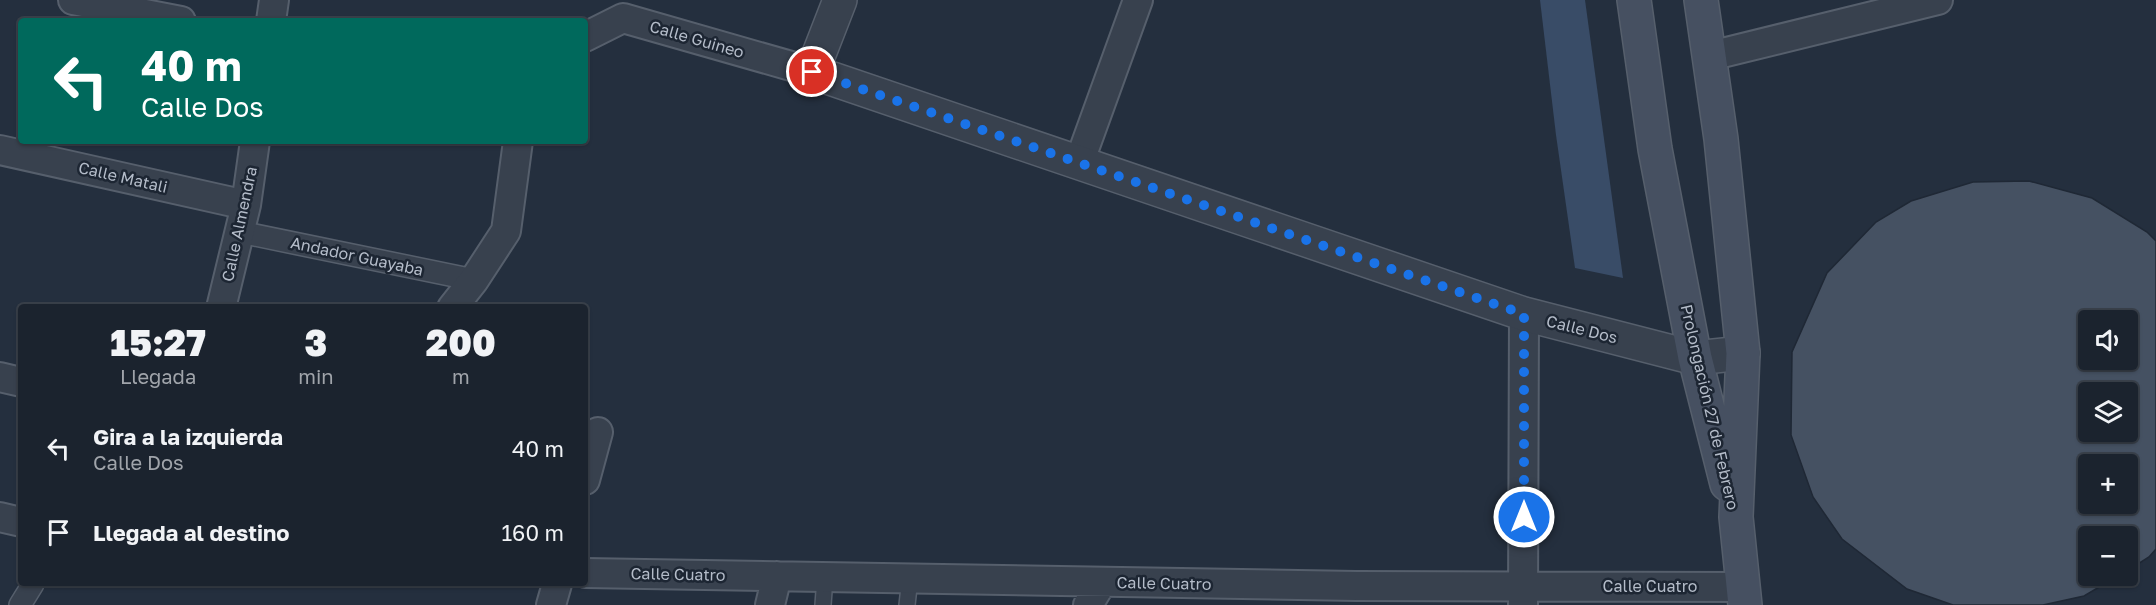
<!DOCTYPE html>
<html lang="es">
<head>
<meta charset="utf-8">
<style>
	:root { --surface:#1b232e; --page:#282f3a; --text:#f1f3f6; --muted:#a0a4aa; --line:#39404a }
	body { margin:0; font-family:"Golos Text",sans-serif; background:var(--page); color:var(--text); height:100vh; display:flex; flex-direction:column; font-size:22px; white-space:nowrap }
	* { box-sizing:border-box; margin:0 }
	p { font-size:20px; color:var(--muted) }
	.icon { flex:none; width:33px; height:33px; fill:none; stroke:currentColor; stroke-width:2; stroke-linecap:round; stroke-linejoin:round }
	.map { position:relative; flex:1; overflow:hidden }
	.sheet { position:absolute; left:18px; top:304px; width:570px; height:282px; display:flex; flex-direction:column; background:var(--surface); border-radius:6px; box-shadow:0 2px 4px #0004,0 0 0 2px var(--line) }
	.sheet>* { flex:none }
	.guide { position:absolute; left:18px; top:18px; width:570px; height:126px; border-radius:6px; box-shadow:0 2px 4px #0004,0 0 0 2px var(--line); background:#00695c; color:#fff; overflow:hidden }
	.buttons { position:absolute; left:2078px; top:310px; display:grid; gap:12px }
	.buttons a { display:grid; place-items:center; width:60px; height:60px; border-radius:6px; background:var(--surface); box-shadow:0 2px 4px #0004,0 0 0 2px var(--line); font-size:30px }
	.pin { position:absolute; display:grid; place-items:center; width:51px; height:51px; color:#fff; margin:-26px; border:3px solid #fff; border-radius:50%; box-shadow:0 2px 6px #0007 }
	.me { position:absolute; width:66px; margin:-33px; rotate:0deg; stroke-linejoin:round; filter:drop-shadow(0 0 4px #0008) }
	.turn { display:flex; align-items:center; gap:21px; height:126px; padding:0 24px; font-size:27px }
	.turn .icon { width:78px; height:78px; stroke-width:2.5 }
	.turn b { display:block; font-size:42px; line-height:51px }
	.eta { display:flex; justify-content:space-evenly; align-items:center; height:102px; text-align:center }
	.eta b { font-size:36px; font-weight:800; line-height:42px }
	ul { padding:0; list-style:none }
	li { display:flex; align-items:center; gap:18px; height:84px; padding:0 24px }
	li div { flex:1 }
	li b { display:block; font-size:22px }
	li em { font-style:normal }
	.map>svg:first-child { display:block }
	.water { fill:#394c67 }
	.building { fill:#455162; stroke:#1f2835; stroke-width:1.5; fill-rule:evenodd }
	.lines { fill:none; stroke-linecap:round; stroke-linejoin:round }
	.service-casing { stroke:#565f6c; stroke-width:18 }
	.pedestrian-casing { stroke:#565f6c; stroke-width:24 }
	.minor-casing { stroke:#565f6c; stroke-width:32 }
	.tertiary-casing { stroke:#565f6c; stroke-width:36 }
	.secondary-casing { stroke:#565f6c; stroke-width:36 }
	.service { stroke:#38414e; stroke-width:15 }
	.pedestrian { stroke:#38414e; stroke-width:21 }
	.minor { stroke:#38414e; stroke-width:28 }
	.tertiary { stroke:#38414e; stroke-width:33 }
	.secondary { stroke:#465061; stroke-width:33 }
	.route { stroke:#1a73e8; stroke-width:10; stroke-dasharray:0 18 }
	.labels { text-anchor:middle; stroke-width:5; stroke-linejoin:round; paint-order:stroke }
	.street-label { font-size:16px; fill:#b4bcc9; stroke:#1d2633 }
</style>
</head>
<body>
<div class="map">
<svg width="2156" height="605" viewBox="0 0 2156 605">
	<rect width="100%" height="100%" fill="#242f3e"/>
	<path class="water" d="M1540,0H1585L1623,278L1575,268L1556,135Z"/>
	<path class="building" d="M2029,181L2092,198L2147,232L2156,241V549L2149,557L2127,571V537H2088V576H2118L2084,596L2043,605H1953L1907,589L1842,539L1813,497L1791,435L1792,352L1827,273L1876,222L1911,201L1973,182ZM2088,321H2127V360H2088ZM2088,393H2127V432H2088ZM2088,465H2127V504H2088Z"/>
	<g class="lines">
		<defs>
			<path id="service" d="M823,605L825,577
				M907,605L910,578"/>
			<path id="pedestrian" d="M240,232L474,280
				M20,605L33,584"/>
			<path id="minor" d="M73,0L181,21
				M271,21L274,0
				M585,37L623,18L812,72
				M1710,56L1938,0
				M0,150L246,205
				M1079,163L1138,0
				M221,308L246,205L255,141
				M452,308L474,280L506,231L518,141
				M0,377L21,382
				M585,480L598,432
				M0,517L21,522
				M585,573L1356,586L1743,587
				M551,605L557,584
				M770,605L777,576
				M1088,605L1102,582
				M1523,605L1524,314"/>
			<path id="tertiary" d="M840,0L812,72L1524,314L1695,358L1743,353"/>
			<path id="secondary" d="M1634,0L1655,149L1695,358L1727,484
				M1701,0L1721,139L1743,353L1736,517L1745,605"/>
		</defs>
		<use href="#service" class="service-casing"/>
		<use href="#pedestrian" class="pedestrian-casing"/>
		<use href="#minor" class="minor-casing"/>
		<use href="#tertiary" class="tertiary-casing"/>
		<use href="#secondary" class="secondary-casing"/>
		<use href="#service" class="service"/>
		<use href="#pedestrian" class="pedestrian"/>
		<use href="#minor" class="minor"/>
		<use href="#tertiary" class="tertiary"/>
		<use href="#secondary" class="secondary"/>
	</g>
	<g class="lines">
		<path class="route" d="M812,72L1524,314V517"/>
	</g>
	<g class="labels">
		<g class="street-label">
			<text transform="translate(697 39) rotate(16)" y="6">Calle Guineo</text>
			<text transform="translate(123 177) rotate(13)" y="6">Calle Matali</text>
			<text transform="translate(239 224) rotate(-78)" y="6">Calle Almendra</text>
			<text transform="translate(357 256) rotate(12)" y="6">Andador Guayaba</text>
			<text transform="translate(1582 329) rotate(14)" y="6">Calle Dos</text>
			<text transform="translate(1710 407) rotate(77)" y="6">Prolongación 27 de Febrero</text>
			<text transform="translate(678 574) rotate(1)" y="6">Calle Cuatro</text>
			<text transform="translate(1164 583) rotate(1)" y="6">Calle Cuatro</text>
			<text x="1650" y="592">Calle Cuatro</text>
		</g>
	</g>
</svg>
<div class="buttons">
<a><svg class="icon" aria-label="sound" viewBox="0 0 24 24"><path d="M4 9h4l5-4v14l-5-4H4zM17 9q2 3 0 6"/></svg></a>
<a><svg class="icon" aria-label="layers" viewBox="0 0 24 24"><path d="M12 4l9 5-9 5-9-5zM3 14l9 5 9-5"/></svg></a>
<a>+</a>
<a>−</a>
</div>
<div class="pin" style="left:812px;top:72px;background:#d93025"><svg class="icon" aria-label="arrive" viewBox="0 0 24 24"><path d="M6 21V4h12l-3 4 3 4H6"/></svg></div>
<svg class="me" style="left:1524px;top:517px" viewBox="-20 -20 40 40"><circle r="17" fill="#1a73e8" stroke="#fff" stroke-width="3"/><path d="M0-11L8 9 0 5-8 9z" fill="#fff"/></svg>
<div class="guide">
<div class="turn"><svg class="icon" aria-label="left" viewBox="0 0 24 24"><path d="M17 20v-9H6M10 6l-5 5 5 5"/></svg><div><b>40 m</b>Calle Dos</div></div>
</div>
<section class="sheet">
<div class="eta">
<div><b>15:27</b><p>Llegada</p></div>
<div><b>3</b><p>min</p></div>
<div><b>200</b><p>m</p></div>
</div>
<ul>
<li><svg class="icon" aria-label="left" viewBox="0 0 24 24"><path d="M17 20v-9H6M10 6l-5 5 5 5"/></svg><div><b>Gira a la izquierda</b><p>Calle Dos</p></div><em>40 m</em></li>
<li><svg class="icon" aria-label="arrive" viewBox="0 0 24 24"><path d="M6 21V4h12l-3 4 3 4H6"/></svg><div><b>Llegada al destino</b></div><em>160 m</em></li>
</ul>
</section>
</div>
</body>
</html>
